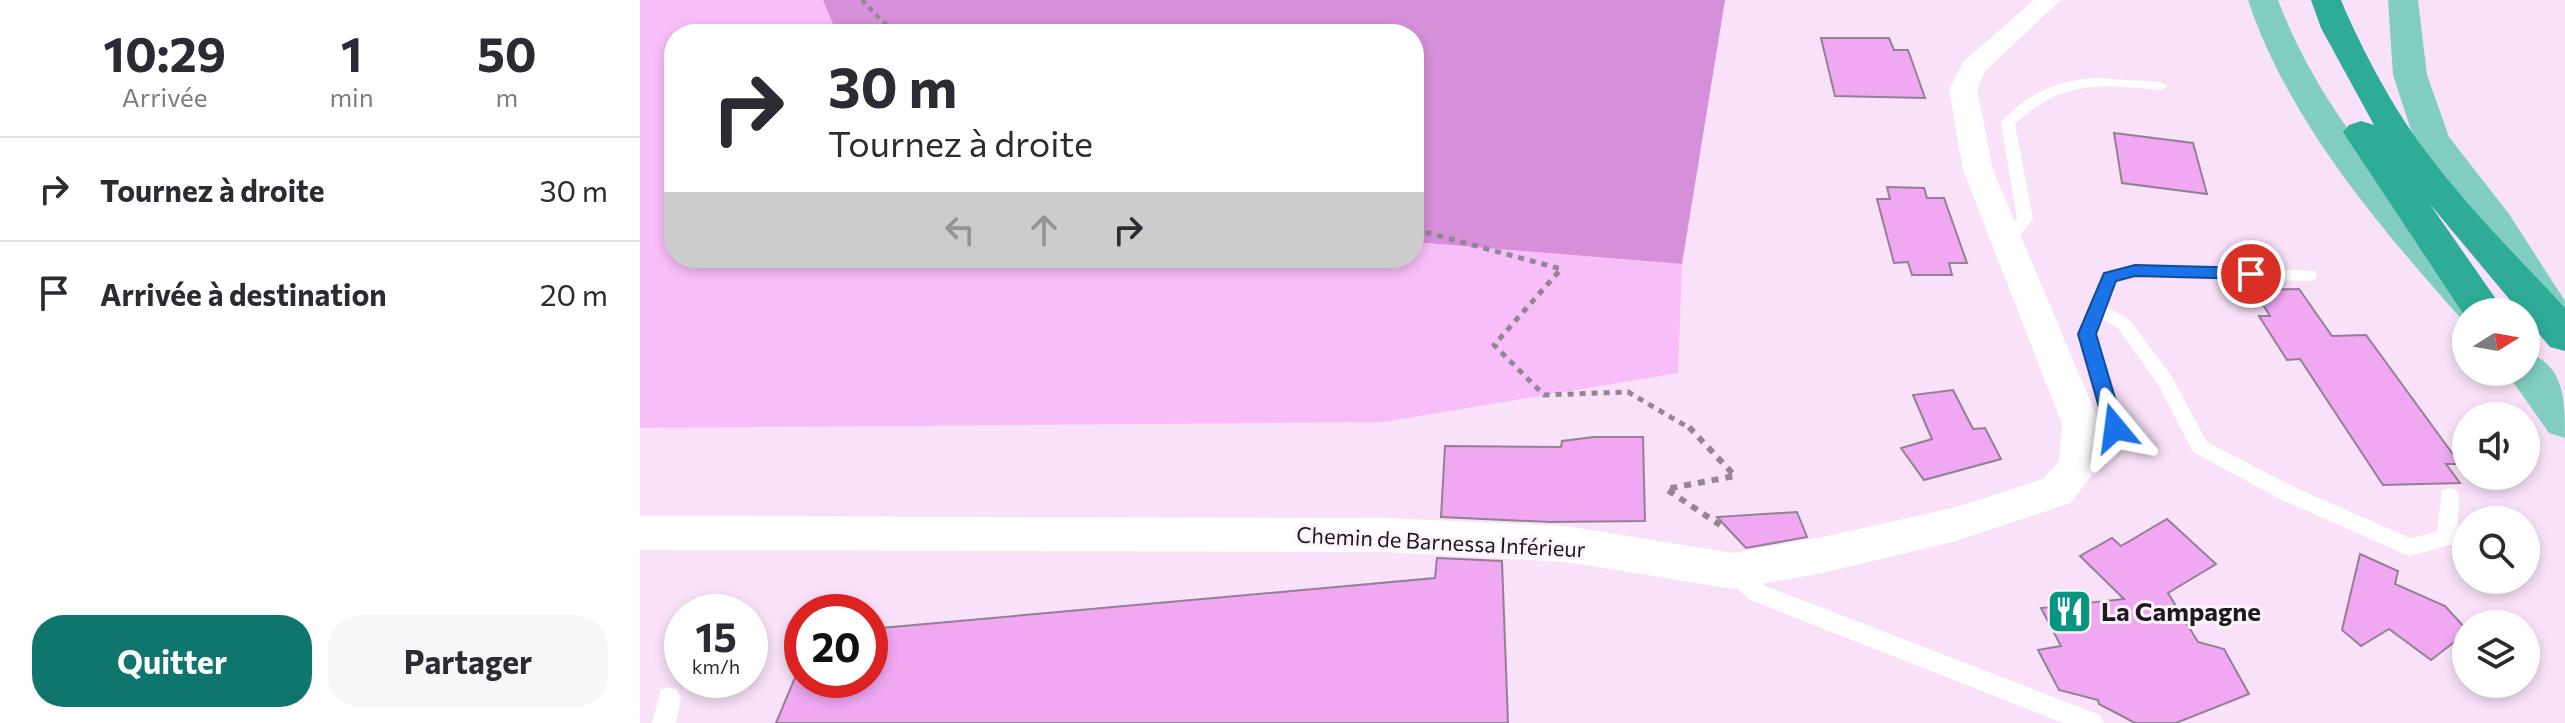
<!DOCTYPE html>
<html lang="fr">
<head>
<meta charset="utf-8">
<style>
	:root { --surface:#fff; --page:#f7f7f7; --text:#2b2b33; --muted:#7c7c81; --line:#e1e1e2; --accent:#0f766e }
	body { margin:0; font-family:Commissioner,sans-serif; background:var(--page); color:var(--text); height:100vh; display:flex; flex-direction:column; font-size:30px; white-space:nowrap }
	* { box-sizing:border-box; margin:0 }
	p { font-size:26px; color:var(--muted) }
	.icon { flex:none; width:44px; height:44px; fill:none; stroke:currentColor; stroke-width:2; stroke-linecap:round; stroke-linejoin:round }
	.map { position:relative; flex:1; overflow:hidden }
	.panel { display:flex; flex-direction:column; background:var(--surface); width:640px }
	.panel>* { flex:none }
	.banner { position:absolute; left:24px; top:24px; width:760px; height:244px; border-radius:32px; box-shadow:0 4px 12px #0003; background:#fff; color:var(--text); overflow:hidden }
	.needle { width:52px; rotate:79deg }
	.tools { position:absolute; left:1812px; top:298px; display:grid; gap:16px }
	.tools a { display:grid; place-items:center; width:88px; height:88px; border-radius:50%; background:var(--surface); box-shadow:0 4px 12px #0003; font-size:40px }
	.speed { position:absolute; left:24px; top:594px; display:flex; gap:16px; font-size:40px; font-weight:700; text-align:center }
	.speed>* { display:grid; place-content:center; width:104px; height:104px; border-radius:50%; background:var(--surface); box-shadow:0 4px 12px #0003; line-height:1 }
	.speed small { font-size:20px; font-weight:400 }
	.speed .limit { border:12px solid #d22; background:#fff; color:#111 }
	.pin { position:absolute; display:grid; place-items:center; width:68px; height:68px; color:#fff; margin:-34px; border:4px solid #fff; border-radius:50%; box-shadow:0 2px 8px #0007 }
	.me { position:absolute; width:88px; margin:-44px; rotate:344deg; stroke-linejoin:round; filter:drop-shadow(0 0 6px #0008) }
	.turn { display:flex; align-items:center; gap:28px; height:168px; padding:0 32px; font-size:36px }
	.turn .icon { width:104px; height:104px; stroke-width:2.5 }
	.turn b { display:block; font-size:56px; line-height:68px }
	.lanes { display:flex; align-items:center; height:76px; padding:0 32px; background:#0003; justify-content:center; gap:40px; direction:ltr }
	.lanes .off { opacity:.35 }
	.eta { display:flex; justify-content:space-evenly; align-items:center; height:136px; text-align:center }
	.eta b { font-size:48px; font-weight:700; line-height:56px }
	.action { display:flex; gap:16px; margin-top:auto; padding:16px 32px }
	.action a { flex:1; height:92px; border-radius:32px; background:var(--accent); color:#fff; font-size:32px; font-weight:700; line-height:92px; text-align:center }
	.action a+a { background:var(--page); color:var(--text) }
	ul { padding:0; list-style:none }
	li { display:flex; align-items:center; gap:24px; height:104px; padding:0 32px; border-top:2px solid var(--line) }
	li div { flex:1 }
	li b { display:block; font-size:30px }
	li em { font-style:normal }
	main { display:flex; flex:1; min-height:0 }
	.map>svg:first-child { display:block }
	.green { fill:#f8bef9 }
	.forest { fill:#d68fd9 }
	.building { fill:#f0a8f3; stroke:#947f95; stroke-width:2 }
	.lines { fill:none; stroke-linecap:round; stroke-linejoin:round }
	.path-far2 { stroke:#948495; stroke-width:4; stroke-dasharray:5 5; stroke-linecap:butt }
	.path-far1 { stroke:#948495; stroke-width:5; stroke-dasharray:6 6; stroke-linecap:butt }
	.path { stroke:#948495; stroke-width:6; stroke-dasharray:7 7; stroke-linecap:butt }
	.lane { fill:#fff; fill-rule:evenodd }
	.street { fill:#fff; fill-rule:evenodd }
	.primary { fill:#82cdc1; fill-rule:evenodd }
	.highway { fill:#2eac98; fill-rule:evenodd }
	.route { fill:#1a73e8; stroke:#114b97; stroke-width:2 }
	.labels { text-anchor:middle; stroke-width:6; stroke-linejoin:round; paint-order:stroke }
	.street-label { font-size:22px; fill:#201820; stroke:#fdf3fd }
	.near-poi-label { font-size:26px; font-weight:bold; fill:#201820; stroke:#fdf3fd; text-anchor:start }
</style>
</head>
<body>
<main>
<section class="panel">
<div class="eta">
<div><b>10:29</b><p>Arrivée</p></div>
<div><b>1</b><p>min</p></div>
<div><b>50</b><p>m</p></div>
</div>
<ul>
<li><svg class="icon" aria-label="right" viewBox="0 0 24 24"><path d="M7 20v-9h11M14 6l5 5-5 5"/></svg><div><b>Tournez à droite</b></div><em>30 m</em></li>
<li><svg class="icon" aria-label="arrive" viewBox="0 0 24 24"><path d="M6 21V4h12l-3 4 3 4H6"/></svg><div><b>Arrivée à destination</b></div><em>20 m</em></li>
</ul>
<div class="action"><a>Quitter</a><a>Partager</a></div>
</section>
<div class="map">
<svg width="1925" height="723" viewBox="0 0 1925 723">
	<rect width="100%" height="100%" fill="#f8e1f9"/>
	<path class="green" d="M0,0H183L197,34H34V258H774V242L1042,264L1038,373L744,422L0,428Z"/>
	<path class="forest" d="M183,0H1085L1042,264L774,242V34H197Z"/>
	<path class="building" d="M1181,38H1249L1254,50H1268L1285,98L1195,96Z
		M1474,133L1553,143L1567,194L1482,183Z
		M1247,187L1284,188L1287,198H1304L1327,263H1309L1312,275H1272L1268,262L1254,263L1237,199H1250Z
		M1659,289L1692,336L1726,335L1820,464H1806L1820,483L1743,485L1660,359L1647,360L1619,316H1630L1614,290Z
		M1313,390L1333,429L1345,428L1361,459L1284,480L1261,448L1292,439L1273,395Z
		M954,437H1003L1005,521L910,522L801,517L805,446L921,447L922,441Z
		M1157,512L1167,537L1106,548L1077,517Z
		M1527,519L1576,564L1528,593L1558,642L1584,649L1609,694L1536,723H1495L1459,704L1458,700L1419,690L1398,650L1421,646L1401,608L1484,599L1440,556L1472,538L1481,546Z
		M1720,554L1758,571L1755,584L1805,606L1826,629V633L1791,660L1749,629L1721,646L1702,630Z
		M797,558L862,561L868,723H136L162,661V680H230V629L795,578Z"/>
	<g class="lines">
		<path class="path-far2" d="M222,0L242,21L262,34"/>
		<path class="path-far1" d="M774,229L921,269L854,345L904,395L988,392L1051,429"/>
		<path class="path" d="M1049,427L1095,476L1026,489L1080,525"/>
		<path class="lane" d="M1457,78L1521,82L1528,86L1521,90C1460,85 1423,79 1375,124L1393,219L1373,244H1361L1359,240L1377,218L1361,123C1386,93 1419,80 1457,78Z
			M1495,265L1675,271L1677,275L1675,279L1669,281L1495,277L1477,281L1467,307L1490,320L1532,377L1567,442L1654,487L1770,538L1797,532L1802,490L1809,488L1816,490L1819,496L1817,538L1814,544L1769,556L1640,499L1553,452L1519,386L1478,328L1462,319L1456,334L1485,428L1482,433L1447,449H1433L1430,444L1433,439L1464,425L1438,334L1464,273Z
			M1093,562L1101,565L1126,586L1460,715L1464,723H1423L1110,600L1085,577L1082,571L1085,565Z
			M29,687L37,690L41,698L36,723H12L21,690Z"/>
		<path class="street" d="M1394,0H1421L1345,71L1337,89L1353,170L1460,424L1458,466L1431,503L1313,542L1182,573L1093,589L926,562L745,552L0,550V516L745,518L926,526L1093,553L1182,537L1313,508L1403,479L1419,461L1422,424L1323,170L1309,89L1324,61Z"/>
		<path class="primary" d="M1608,0H1638C1671,88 1727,159 1788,229C1811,256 1842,281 1860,312H1826L1824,322C1739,226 1650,124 1608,0Z
			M1748,0H1778L1787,75L1809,137L1869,214L1925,301V350L1910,346L1839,229L1774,139L1753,75Z
			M1886,352C1925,365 1925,400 1925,438L1909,433L1866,372H1886Z"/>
		<path class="highway" d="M1671,0H1701C1719,44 1750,102 1778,141C1821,201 1875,254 1925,308V351L1910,347L1886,319V312H1880L1789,203L1865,312H1826V318L1703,132L1709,125L1721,121L1734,125L1681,28Z"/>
	</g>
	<path class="route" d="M1495,265L1611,268L1619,274L1611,279L1495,276L1476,281L1456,334L1484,428L1481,433H1468L1465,428L1438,334L1464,273Z"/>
	<defs>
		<symbol id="restaurant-square" viewBox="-11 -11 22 22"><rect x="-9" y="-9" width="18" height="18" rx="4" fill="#079582" stroke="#fdf3fd"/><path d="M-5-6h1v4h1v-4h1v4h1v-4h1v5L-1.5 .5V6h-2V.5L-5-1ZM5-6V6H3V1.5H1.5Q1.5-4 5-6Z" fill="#fff"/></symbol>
	</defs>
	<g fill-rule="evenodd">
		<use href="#restaurant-square" x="1404" y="586" width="51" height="51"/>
	</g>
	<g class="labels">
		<g class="street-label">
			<text transform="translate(801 542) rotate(3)" y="8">Chemin de Barnessa Inférieur</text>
		</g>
		<g class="near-poi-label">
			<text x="1461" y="621">La Campagne</text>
		</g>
	</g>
</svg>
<div class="tools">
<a><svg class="needle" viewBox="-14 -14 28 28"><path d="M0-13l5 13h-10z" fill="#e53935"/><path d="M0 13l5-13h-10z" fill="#7c7c81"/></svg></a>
<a><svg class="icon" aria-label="sound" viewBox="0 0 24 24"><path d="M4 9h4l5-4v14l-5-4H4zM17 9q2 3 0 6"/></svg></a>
<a><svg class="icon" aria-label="search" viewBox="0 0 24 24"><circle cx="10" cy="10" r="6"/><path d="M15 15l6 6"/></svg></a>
<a><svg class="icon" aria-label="layers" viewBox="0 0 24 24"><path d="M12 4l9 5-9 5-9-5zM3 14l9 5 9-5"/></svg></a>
</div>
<div class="speed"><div>15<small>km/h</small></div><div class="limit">20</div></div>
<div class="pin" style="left:1611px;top:274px;background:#d93025"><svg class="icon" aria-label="arrive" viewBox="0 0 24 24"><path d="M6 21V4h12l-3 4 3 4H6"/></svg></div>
<svg class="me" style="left:1475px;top:428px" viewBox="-20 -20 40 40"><path d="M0-17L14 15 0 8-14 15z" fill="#1a73e8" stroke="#fff" stroke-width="4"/></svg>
<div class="banner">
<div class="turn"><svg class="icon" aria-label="right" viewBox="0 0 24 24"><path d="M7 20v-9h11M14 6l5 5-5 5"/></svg><div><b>30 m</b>Tournez à droite</div></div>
<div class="lanes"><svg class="icon off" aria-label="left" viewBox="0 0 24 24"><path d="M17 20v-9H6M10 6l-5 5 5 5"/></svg><svg class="icon off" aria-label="ahead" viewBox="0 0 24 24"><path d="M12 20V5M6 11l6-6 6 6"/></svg><svg class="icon" aria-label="right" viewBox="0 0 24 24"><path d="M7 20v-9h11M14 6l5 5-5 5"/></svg></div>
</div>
</div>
</main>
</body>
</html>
